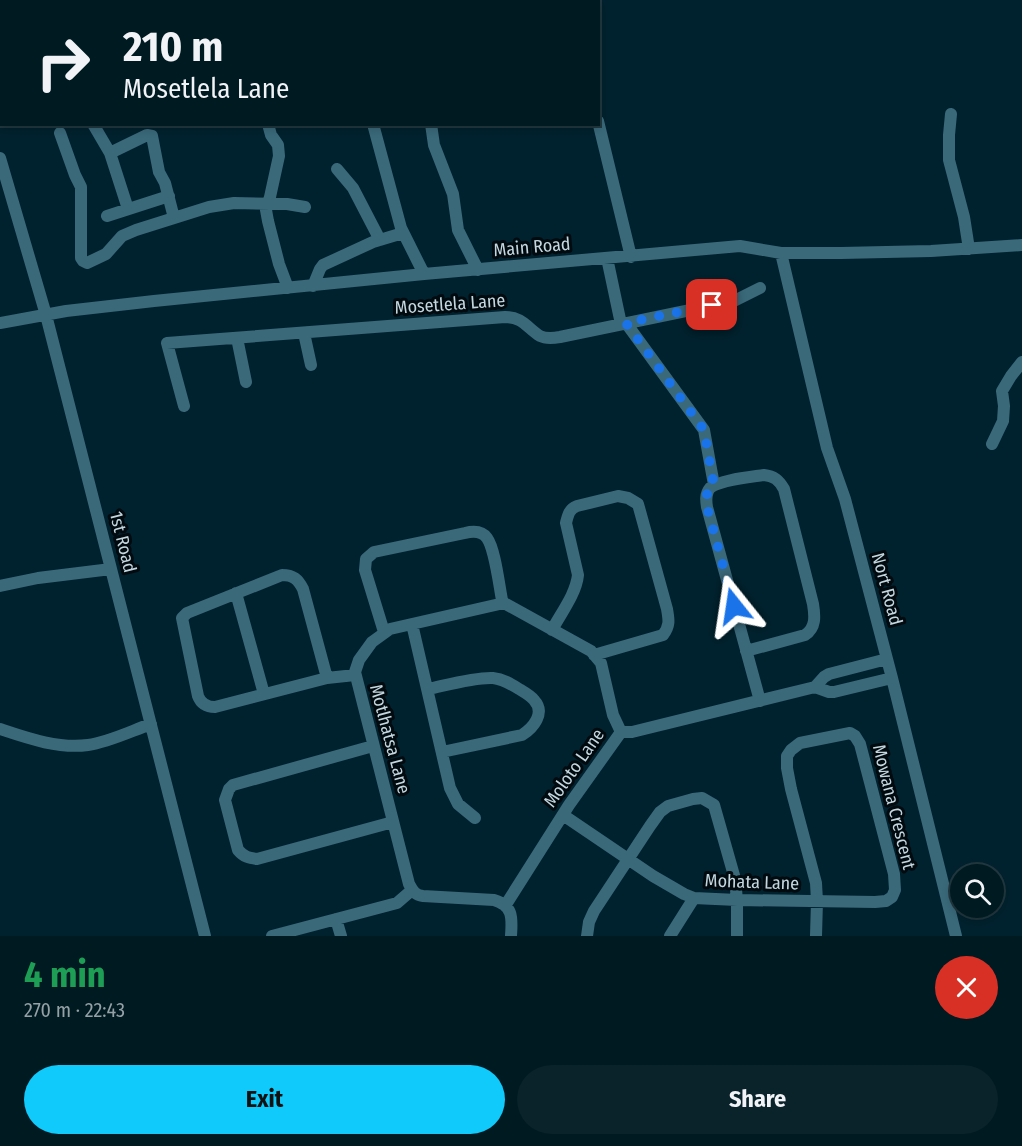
<!DOCTYPE html>
<html lang="en">
<head>
<meta charset="utf-8">
<style>
	:root { --surface:#001a22; --page:#0a232a; --text:#f1f3f6; --muted:#95a1a5; --line:#223840; --accent:#0fcafa }
	body { margin:0; font-family:"Fira Sans Condensed",sans-serif; background:var(--page); color:var(--text); height:100vh; display:flex; flex-direction:column; font-size:22px; white-space:nowrap }
	* { box-sizing:border-box; margin:0 }
	p { font-size:20px; color:var(--muted) }
	.icon { flex:none; width:33px; height:33px; fill:none; stroke:currentColor; stroke-width:2; stroke-linecap:round; stroke-linejoin:round }
	.map { position:relative; height:936px; overflow:hidden }
	.panel { display:flex; flex-direction:column; background:var(--surface); flex:1 }
	.panel>* { flex:none }
	.banner { position:absolute; left:0px; top:0px; width:600px; height:126px; box-shadow:0 3px 9px #0003,0 0 0 2px var(--line); background:#001a22; color:var(--text); overflow:hidden }
	.buttons { position:absolute; left:950px; top:864px; display:grid; gap:12px }
	.buttons a { display:grid; place-items:center; width:54px; height:54px; border-radius:50%; background:var(--surface); box-shadow:0 3px 9px #0003,0 0 0 2px var(--line); font-size:30px }
	.pin { position:absolute; display:grid; place-items:center; width:51px; height:51px; color:#fff; margin:-26px; border-radius:12px; box-shadow:0 3px 9px #0006 }
	.me { position:absolute; width:66px; margin:-33px; rotate:345deg; stroke-linejoin:round; filter:drop-shadow(0 0 4px #0008) }
	.turn { display:flex; align-items:center; gap:21px; height:126px; padding:0 24px; font-size:27px }
	.turn .icon { width:78px; height:78px; stroke-width:2.5 }
	.turn b { display:block; font-size:42px; line-height:51px }
	.round { display:grid; place-items:center; flex:none; width:63px; height:63px; border-radius:32px; background:var(--page) }
	.headline { display:flex; align-items:center; justify-content:space-between; height:102px; padding:0 24px }
	h1 { font-size:36px; font-weight:700; line-height:45px; color:#1e9e55 }
	.cta { display:flex; gap:12px; margin-top:auto; padding:12px 24px }
	.cta a { flex:1; height:69px; border-radius:36px; background:var(--accent); color:#111; font-size:24px; font-weight:700; line-height:69px; text-align:center }
	.cta a+a { background:var(--page); color:var(--text) }
	.map>svg:first-child { display:block }
	.lines { fill:none; stroke-linecap:round; stroke-linejoin:round }
	.street { stroke:#3a697a; stroke-width:12 }
	.route { stroke:#1a73e8; stroke-width:10; stroke-dasharray:0 18 }
	.labels { text-anchor:middle; stroke-width:6; stroke-linejoin:round; paint-order:stroke }
	.street-label { font-size:18px; fill:#c4d7df; stroke:#000a0f }
</style>
</head>
<body>
<div class="map">
<svg width="1022" height="936" viewBox="0 0 1022 936">
	<rect width="100%" height="100%" fill="#00222e"/>
	<g class="lines">
		<path class="street" d="M30,0L31,2
			M219,0L220,2
			M327,0L328,2
			M392,0V2
			M569,0V2
			M951,114L949,135V160L964,217L969,249
			M598,121L631,257
			M93,124L110,153L128,209
			M268,124L271,135L278,145L279,156L270,197L266,210L268,221L279,264L288,288
			M373,124L401,228L424,274
			M431,124L434,145L453,194L458,230L478,270
			M60,133L75,175L81,187V258L83,261L87,263L106,254L122,236L136,230L209,207L234,203L287,204L305,207
			M110,153L147,135L152,136L159,172L165,183L174,218
			M0,158L46,315L205,936
			M337,169L353,188L380,240
			M107,216L169,196
			M781,253L827,448L845,499L892,678L956,936
			M607,258L621,324
			M313,286L320,269L323,265L373,242L403,233
			M0,323L66,311L154,301L424,274L740,246L781,253H841L931,251L1022,245
			M626,323L704,430L714,485
			M304,333L311,365
			M237,338L246,382
			M184,406L167,343L505,317C523,317 527,328 540,336C546,339 554,338 560,337L734,301L760,288
			M992,444L1003,421L1004,406L1002,391L1011,376L1022,362
			M0,586L38,578L111,569
			M236,593L264,694
			M504,603L390,629L372,642L359,660L355,672L409,884C413,891 415,895 423,896L494,900C514,906 512,919 511,936
			M504,603L591,651L601,663L613,715L621,732
			M412,624L450,788L458,804L475,818
			M552,630C561,613 576,594 578,575L566,523C568,515 569,509 577,506L618,496L628,498L638,504L667,609C669,620 670,626 663,635L594,655
			M384,632L365,570L366,559L374,552L465,533C473,531 482,531 487,538C495,549 499,585 502,600L504,603
			M746,651L805,635C816,628 815,616 813,604L784,489C779,480 774,476 764,475C751,477 719,480 710,488C705,494 706,501 707,507L760,701
			M327,678L303,589C298,579 293,575 282,575L187,613L182,618L198,696C201,704 207,707 215,707L327,678L355,675
			M815,687L829,692H834L892,678
			M815,687L824,677L829,674L887,659
			M428,689C447,685 475,677 493,678C503,679 511,684 519,689C524,692 531,696 534,700C546,713 533,728 522,735L442,752
			M0,729C27,738 58,749 88,745C109,742 131,731 151,724
			M621,732H632L815,687
			M373,746L233,785L229,789L225,800L238,850C244,857 249,858 257,859L393,822
			M563,815L653,876L684,894L694,898L737,900L875,902L886,901L892,897L895,890L894,874L860,744L855,736L850,733L800,743L791,750L787,756V768L791,789L816,883L817,901L816,936
			M505,906L569,805L621,732
			M336,919L341,936
			M272,936L397,903L412,890
			M587,936L589,922L594,911L650,826L660,812L668,806L693,799L702,798L714,805L735,879L737,900V936
			M670,936L694,898"/>
	</g>
	<g class="lines">
		<path class="route" d="M712,305L626,323L704,430L714,486L707,494V507L734,606"/>
	</g>
	<g class="labels">
		<g class="street-label">
			<text transform="translate(532 247) rotate(-5)" y="6">Main Road</text>
			<text transform="translate(450 304) rotate(-4)" y="6">Mosetlela Lane</text>
			<text transform="translate(123 542) rotate(76)" y="6">1st Road</text>
			<text transform="translate(887 589) rotate(75)" y="6">Nort Road</text>
			<text transform="translate(390 739) rotate(75)" y="6">Motlhatsa Lane</text>
			<text transform="translate(574 768) rotate(-55)" y="6">Moloto Lane</text>
			<text transform="translate(894 807) rotate(76)" y="6">Mowana Crescent</text>
			<text transform="translate(752 882) rotate(2)" y="6">Mohata Lane</text>
		</g>
	</g>
</svg>
<div class="buttons">
<a><svg class="icon" aria-label="search" viewBox="0 0 24 24"><circle cx="10" cy="10" r="6"/><path d="M15 15l6 6"/></svg></a>
</div>
<div class="pin" style="left:712px;top:305px;background:#d93025"><svg class="icon" aria-label="arrive" viewBox="0 0 24 24"><path d="M6 21V4h12l-3 4 3 4H6"/></svg></div>
<svg class="me" style="left:734px;top:606px" viewBox="-20 -20 40 40"><path d="M0-17L14 15 0 8-14 15z" fill="#1a73e8" stroke="#fff" stroke-width="4"/></svg>
<div class="banner">
<div class="turn"><svg class="icon" aria-label="right" viewBox="0 0 24 24"><path d="M7 20v-9h11M14 6l5 5-5 5"/></svg><div><b>210 m</b>Mosetlela Lane</div></div>
</div>
</div>
<section class="panel">
<div class="headline"><div><h1>4 min</h1><p>270 m · 22:43</p></div><a class="round" style="background:#d93025;color:#fff"><svg class="icon" aria-label="close" viewBox="0 0 24 24"><path d="M6 6l12 12M18 6L6 18"/></svg></a></div>
<div class="cta"><a>Exit</a><a>Share</a></div>
</section>
</body>
</html>
